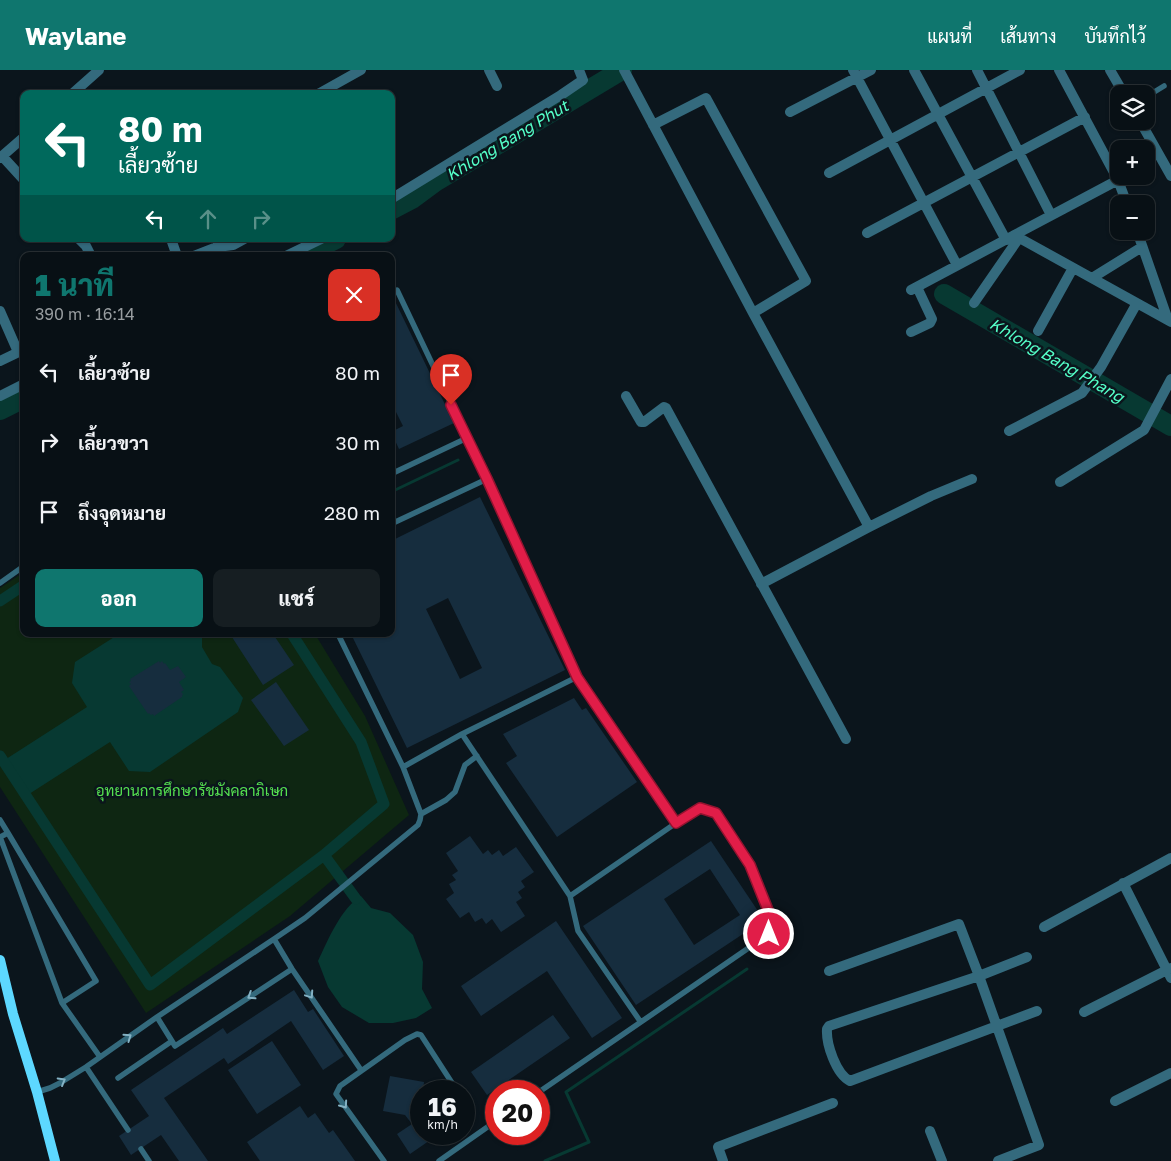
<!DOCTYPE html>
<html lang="th">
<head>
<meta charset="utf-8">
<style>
	:root { --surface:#081015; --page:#161e22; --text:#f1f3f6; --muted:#989da0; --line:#293034; --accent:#0f766e }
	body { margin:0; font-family:"Golos Text",Sarabun,sans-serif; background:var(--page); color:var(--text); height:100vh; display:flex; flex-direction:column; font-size:19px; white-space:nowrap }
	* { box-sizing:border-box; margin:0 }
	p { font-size:16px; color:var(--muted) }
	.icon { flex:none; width:28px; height:28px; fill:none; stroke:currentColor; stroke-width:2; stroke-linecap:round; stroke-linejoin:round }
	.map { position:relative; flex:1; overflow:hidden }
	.sheet { position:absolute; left:20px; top:182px; width:375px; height:385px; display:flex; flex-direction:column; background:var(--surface); border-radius:10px; box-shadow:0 1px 4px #0004,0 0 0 1px var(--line) }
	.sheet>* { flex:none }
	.top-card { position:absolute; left:20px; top:20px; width:375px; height:152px; border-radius:10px; box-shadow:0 1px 4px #0004,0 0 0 1px var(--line); background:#00695c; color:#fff; overflow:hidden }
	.controls { position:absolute; left:1110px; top:15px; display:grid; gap:10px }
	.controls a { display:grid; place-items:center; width:45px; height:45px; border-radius:10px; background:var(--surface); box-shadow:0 1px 4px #0004,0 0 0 1px var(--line); font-size:25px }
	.speed { position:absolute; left:410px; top:1010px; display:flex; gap:10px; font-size:25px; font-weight:700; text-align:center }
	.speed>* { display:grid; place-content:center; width:65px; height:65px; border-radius:50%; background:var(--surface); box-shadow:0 1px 4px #0004,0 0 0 1px var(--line); line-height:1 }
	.speed small { font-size:12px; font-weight:400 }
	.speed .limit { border:8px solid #d22; background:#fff; color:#111 }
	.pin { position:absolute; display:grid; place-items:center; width:42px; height:42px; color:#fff; margin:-51px -21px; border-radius:50% 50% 50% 0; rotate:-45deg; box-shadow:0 0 5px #0007 }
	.pin .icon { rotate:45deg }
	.me { position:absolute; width:55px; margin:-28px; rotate:0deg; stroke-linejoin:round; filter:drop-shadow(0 0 4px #0008) }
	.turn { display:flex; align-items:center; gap:18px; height:105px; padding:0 15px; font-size:22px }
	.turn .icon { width:65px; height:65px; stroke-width:2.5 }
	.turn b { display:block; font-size:35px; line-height:42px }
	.lanes { display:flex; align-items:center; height:48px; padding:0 15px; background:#0003; justify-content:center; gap:25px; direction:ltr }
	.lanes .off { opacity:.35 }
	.round { display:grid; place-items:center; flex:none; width:52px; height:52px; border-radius:10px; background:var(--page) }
	.head { display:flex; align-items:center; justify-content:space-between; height:85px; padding:0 15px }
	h1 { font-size:30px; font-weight:800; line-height:38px; color:var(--accent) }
	.primary-button { display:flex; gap:10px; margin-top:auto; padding:10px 15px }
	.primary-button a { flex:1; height:58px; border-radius:10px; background:var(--accent); color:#fff; font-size:20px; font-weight:800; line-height:58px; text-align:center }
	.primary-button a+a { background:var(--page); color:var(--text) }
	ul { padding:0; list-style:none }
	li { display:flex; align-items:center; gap:15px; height:70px; padding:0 15px }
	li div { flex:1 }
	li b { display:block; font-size:19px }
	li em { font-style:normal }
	header { display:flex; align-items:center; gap:30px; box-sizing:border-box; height:70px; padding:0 25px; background:var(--accent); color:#fff }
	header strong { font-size:24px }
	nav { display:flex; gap:28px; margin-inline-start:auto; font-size:18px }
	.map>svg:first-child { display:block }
	.green { fill:#0e2612 }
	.water { fill:#073932 }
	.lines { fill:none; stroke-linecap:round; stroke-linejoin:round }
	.stream { stroke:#073932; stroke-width:3 }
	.canal { stroke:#073932; stroke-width:11 }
	.river { stroke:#073932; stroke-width:20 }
	.building { fill:#162d3e; fill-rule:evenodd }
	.lane { stroke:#346a7d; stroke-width:5.5 }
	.street { stroke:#346a7d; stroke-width:10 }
	.secondary { stroke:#5dd8ff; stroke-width:10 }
	.oneway { stroke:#84b2c4 }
	.route-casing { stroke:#92132f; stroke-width:12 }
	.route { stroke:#e11d48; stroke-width:9 }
	.labels { text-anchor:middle; stroke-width:5; stroke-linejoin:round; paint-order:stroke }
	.park-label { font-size:15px; fill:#55e150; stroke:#0b151c }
	.water-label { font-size:16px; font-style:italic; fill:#54ffc8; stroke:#0b151c }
</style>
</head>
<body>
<header>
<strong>Waylane</strong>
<nav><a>แผนที่</a><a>เส้นทาง</a><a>บันทึกไว้</a></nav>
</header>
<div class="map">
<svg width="1171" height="1091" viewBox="0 0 1171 1091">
	<rect width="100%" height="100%" fill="#0b151c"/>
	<path class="green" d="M24,502V564H315L365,646L409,745L290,846L146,943L0,717V518Z"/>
	<path class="water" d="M119,564H199L202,567V577L212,594L220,597L243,628L238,642L150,702L129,701L110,672L26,726L3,691L87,637L72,613L75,592Z
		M361,826L371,838L390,843L413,865L423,892L422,919L432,938L416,948L393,953H369L342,937L328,917L318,891C328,870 341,838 361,826Z"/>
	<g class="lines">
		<path class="stream" d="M391,422L458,390
			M545,1091L589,1072L566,1022L747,899"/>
		<path class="canal" d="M0,531L24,515
			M0,686L150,915L324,785L384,734L361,672L292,564
			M324,785L356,829"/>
		<path class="river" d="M391,140L412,129L435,112L622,0
			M302,186L336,169
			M944,224L1171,356
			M0,340L24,328"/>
	</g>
	<path class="building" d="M393,227L454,353L399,379L391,362L403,356L391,332V228Z
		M480,427L565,600L407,678L351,564H391V471ZM448,528L482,598L460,609L426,539Z
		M230,564H273L294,595L263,615Z
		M159,591L160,593L162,591L164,594L165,593L170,600L178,596L186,607L179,612L184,620L181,622L183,624L182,626V627L154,646L153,644L151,645L149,643L148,644L129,616L131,614L129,612L131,611L130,609Z
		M276,612L309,660L284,676L251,630Z
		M574,628L582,640L586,638L637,712L557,767L506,693L517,686L503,664Z
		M470,766L483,784L488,780L492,785L499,780L503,786L516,777L534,802L521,811L525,817L518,822L522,828L516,832L525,846L501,862L492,849L486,854L482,848L475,852L469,842L460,848L446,829L454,823L449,814L456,810L452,805L458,801L446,783Z
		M711,771L764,850L636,935L583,856ZM710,799L740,845L694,875L664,829Z
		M556,851L622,948L592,968L547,901L481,946L461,916Z
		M294,920L308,942L313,939L344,986L323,1000L291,951L228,994L224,988L164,1028L208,1091H179L161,1065L131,1085L119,1066L149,1046L131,1020L223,958L227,964Z
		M553,945L570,968L487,1025L471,1002Z
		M272,971L301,1015L257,1044L228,1000Z
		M390,1006L424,1012L423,1021H421V1064H439L410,1084L397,1064L412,1054L405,1045L383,1041Z
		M300,1036L308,1048L315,1043L329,1063L333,1060L355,1091H260L247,1072Z"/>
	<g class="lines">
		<path class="lane" d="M1146,27L1164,16
			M391,223L397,220L487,409L577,607L676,753
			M391,404L467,368
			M391,454L487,409
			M0,513L24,496
			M462,664L570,826L578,861L640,951
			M403,697L462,664L577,607
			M421,744L446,730L455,722L465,695L477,686
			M0,750L8,763
			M274,869L292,899L361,1000
			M62,933L96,911L8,763L0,767L62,933L100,987
			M157,947L175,976L292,899
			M86,997L128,1060
			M118,1008L172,971
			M37,1022L50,1018L60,1013L86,997L157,947L274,869L305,848L418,755L420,750L421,744L403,697L338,564
			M539,1022L769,864L774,855L750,795L716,743L701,738L676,753L570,826
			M141,1079L149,1091
			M384,1091L336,1024L340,1016L405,970L417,964L421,965L454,1016
			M439,1091L496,1051"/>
		<path class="street" d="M489,0L497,16
			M624,0L753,243L869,457
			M853,0L957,195
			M914,0L1006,170
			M977,0L1051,145
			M1059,0L1118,110L1127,134
			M1110,0L1124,24
			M72,24L99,0
			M318,24L361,0
			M790,42L871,0
			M1140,51L1171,106
			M653,55L706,28L806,211L753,243
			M2,86L24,110
			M0,88L24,67
			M829,103L1020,0
			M391,129L561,25L583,10L579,0
			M1137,161L1168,250
			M867,163L1085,47
			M1014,165L1171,252
			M79,169L86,176L91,186
			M171,169L177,186
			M220,169L217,177L233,175L244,169
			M194,186L217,177
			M286,186L321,169
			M1092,208L1142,177
			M911,220L1118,110
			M974,233L1019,168
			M0,241L18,282
			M1038,261L1073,198
			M911,262L930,253L932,249L917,217
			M0,291L23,280
			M0,326L24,314
			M626,326L641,352H644L664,337L666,338L846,669
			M1009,361L1082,323L1101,297L1137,233
			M1060,412L1144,360L1171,309
			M761,514L869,457L931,426L972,409
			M1123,813L1171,908
			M1044,857L1171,788
			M1027,887L979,906L829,956L827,959C826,974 836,1004 850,1011L1037,941
			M829,901L959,854L979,906L1039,1075L998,1091
			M1084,942L1171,898
			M1115,1031L1171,1003
			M930,1061L942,1091
			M723,1091L718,1077L833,1033"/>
		<path class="secondary" d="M0,890L13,944L37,1022L55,1091"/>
	</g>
	<defs><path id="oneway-chevron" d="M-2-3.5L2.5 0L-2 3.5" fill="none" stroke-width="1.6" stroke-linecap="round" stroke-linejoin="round" transform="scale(1.25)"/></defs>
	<g class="oneway">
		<use href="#oneway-chevron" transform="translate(310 925) rotate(56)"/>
		<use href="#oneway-chevron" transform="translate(251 926) rotate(147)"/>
		<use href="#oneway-chevron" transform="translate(128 967) rotate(-35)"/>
		<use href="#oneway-chevron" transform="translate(62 1011) rotate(-30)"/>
		<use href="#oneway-chevron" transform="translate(344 1035) rotate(55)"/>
	</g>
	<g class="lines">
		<defs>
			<path id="route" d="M451,335L487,409L577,607L676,753L700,738L716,743L750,795L774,855L769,864"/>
		</defs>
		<use href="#route" class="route-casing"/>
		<use href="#route" class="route"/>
	</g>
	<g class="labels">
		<g class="park-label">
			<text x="192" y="726">อุทยานการศึกษารัชมังคลาภิเษก</text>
		</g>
		<g class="water-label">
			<text transform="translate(507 70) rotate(-31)" y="6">Khlong Bang Phut</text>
			<text transform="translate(1057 290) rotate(30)" y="6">Khlong Bang Phang</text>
		</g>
	</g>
</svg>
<div class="controls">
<a><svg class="icon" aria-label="layers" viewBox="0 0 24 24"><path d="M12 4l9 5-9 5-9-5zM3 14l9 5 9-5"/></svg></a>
<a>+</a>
<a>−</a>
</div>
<div class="speed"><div>16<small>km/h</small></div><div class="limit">20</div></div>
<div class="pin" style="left:451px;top:335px;background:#d93025"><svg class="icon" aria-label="arrive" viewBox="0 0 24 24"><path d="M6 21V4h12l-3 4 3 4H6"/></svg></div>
<svg class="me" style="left:769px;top:864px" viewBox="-20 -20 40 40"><circle r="17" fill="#e11d48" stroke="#fff" stroke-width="3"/><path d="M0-11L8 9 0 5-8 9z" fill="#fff"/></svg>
<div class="top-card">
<div class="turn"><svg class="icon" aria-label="left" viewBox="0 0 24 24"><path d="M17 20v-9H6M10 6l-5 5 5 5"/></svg><div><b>80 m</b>เลี้ยวซ้าย</div></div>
<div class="lanes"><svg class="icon" aria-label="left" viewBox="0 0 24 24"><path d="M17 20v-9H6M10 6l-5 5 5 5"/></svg><svg class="icon off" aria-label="ahead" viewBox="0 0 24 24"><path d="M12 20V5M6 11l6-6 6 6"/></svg><svg class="icon off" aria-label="right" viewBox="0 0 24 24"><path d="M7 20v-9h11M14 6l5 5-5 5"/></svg></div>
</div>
<section class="sheet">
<div class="head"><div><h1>1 นาที</h1><p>390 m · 16:14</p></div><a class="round" style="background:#d93025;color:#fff"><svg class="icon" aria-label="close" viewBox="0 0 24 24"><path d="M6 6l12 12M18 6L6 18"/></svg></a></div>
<ul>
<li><svg class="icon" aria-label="left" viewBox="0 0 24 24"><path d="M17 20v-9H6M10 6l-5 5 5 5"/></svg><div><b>เลี้ยวซ้าย</b></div><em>80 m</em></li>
<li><svg class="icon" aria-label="right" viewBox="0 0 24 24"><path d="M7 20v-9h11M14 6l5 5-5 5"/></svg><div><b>เลี้ยวขวา</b></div><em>30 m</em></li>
<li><svg class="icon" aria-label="arrive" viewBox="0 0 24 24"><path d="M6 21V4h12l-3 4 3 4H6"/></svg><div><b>ถึงจุดหมาย</b></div><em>280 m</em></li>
</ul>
<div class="primary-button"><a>ออก</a><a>แชร์</a></div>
</section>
</div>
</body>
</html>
